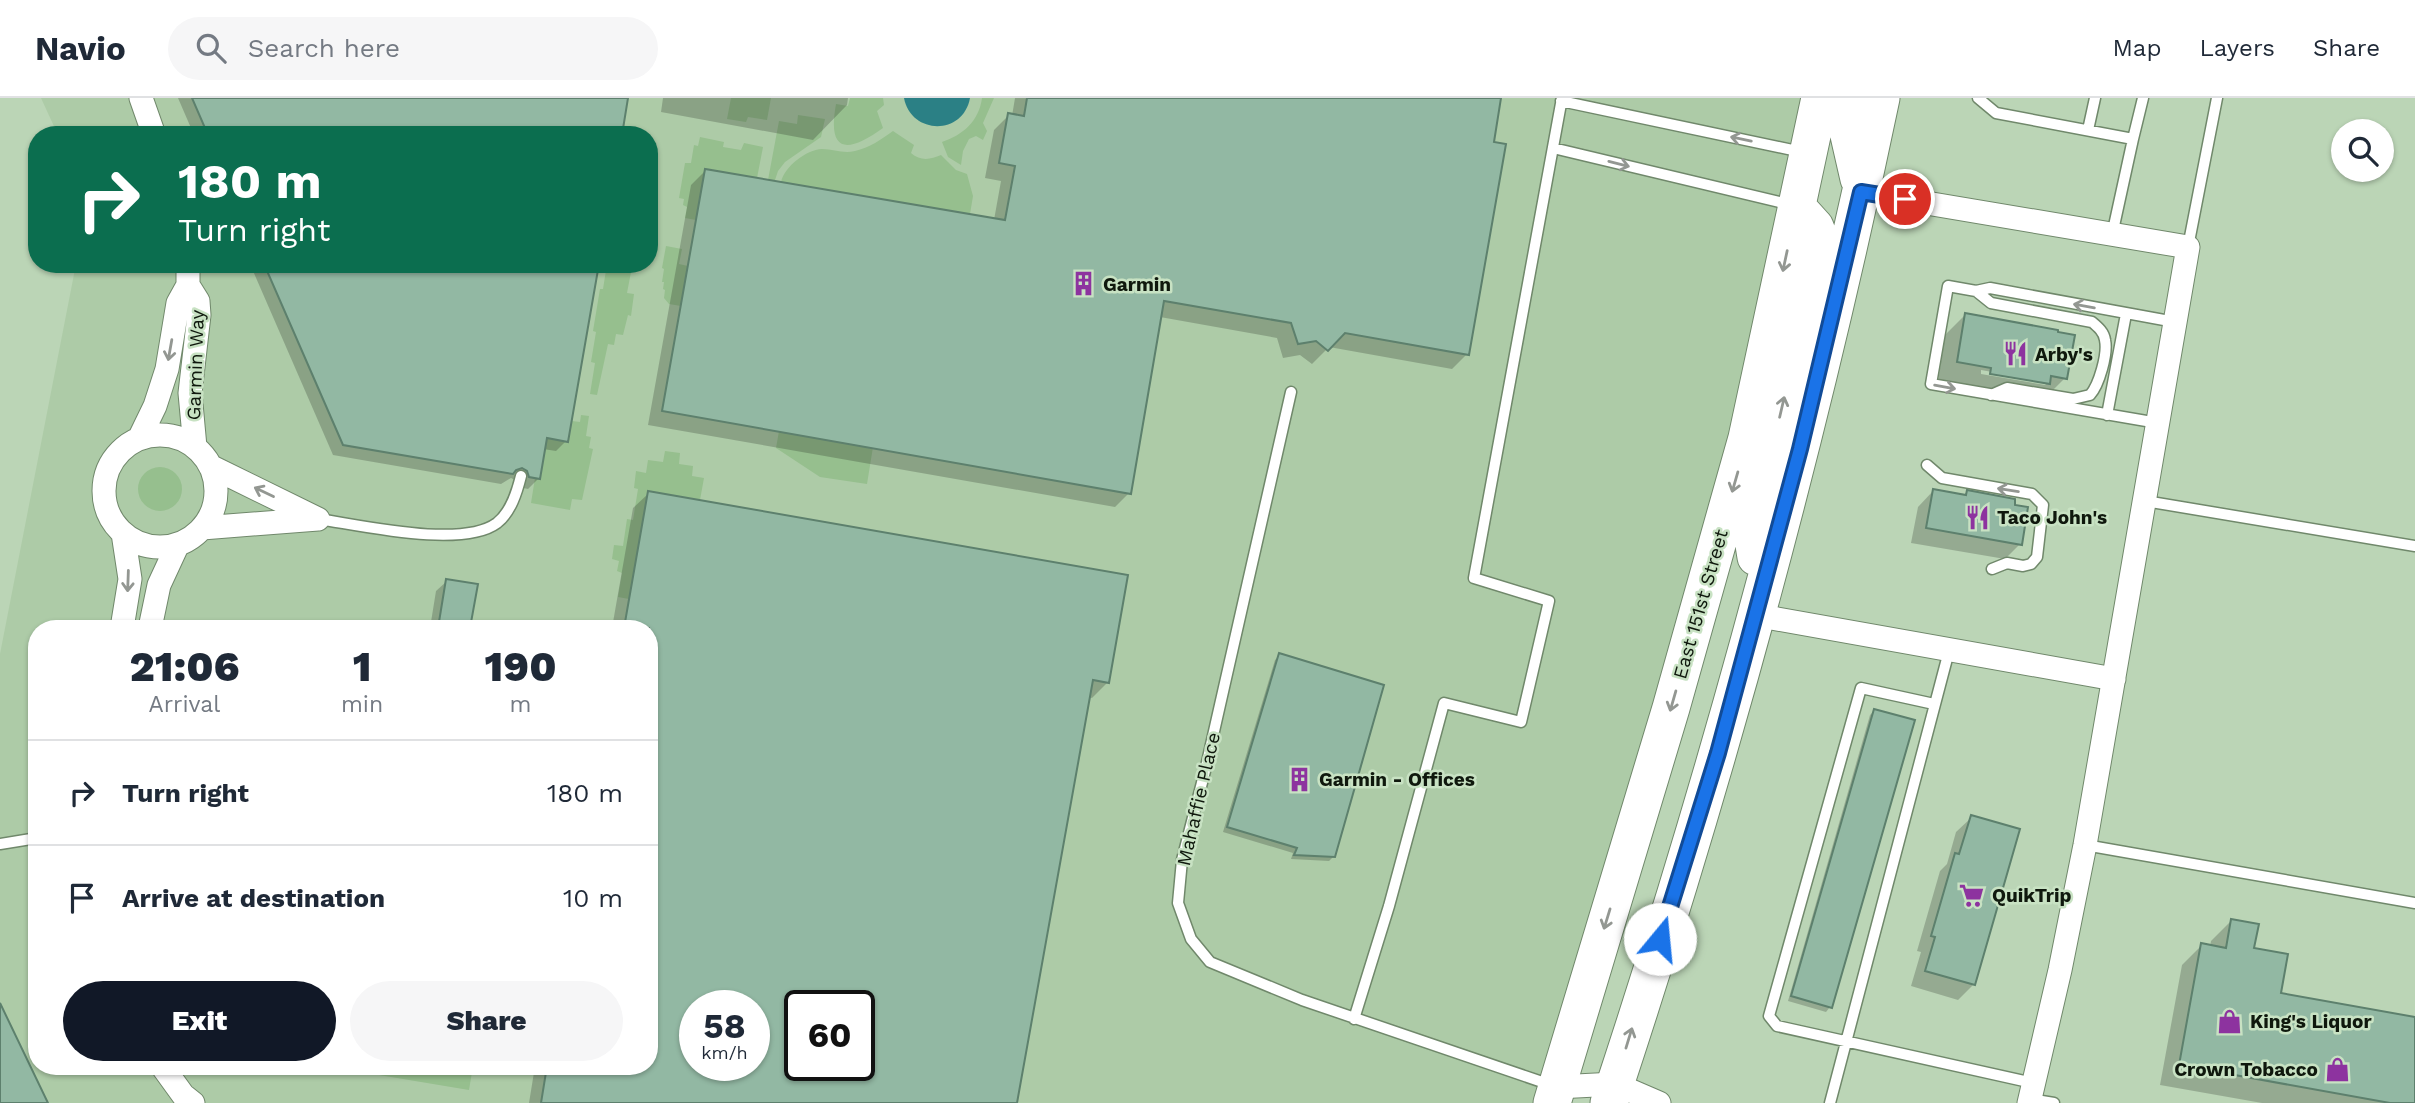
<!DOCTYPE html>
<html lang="en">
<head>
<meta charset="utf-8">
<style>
	:root { --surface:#fff; --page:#f6f6f7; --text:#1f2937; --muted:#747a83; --line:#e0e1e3; --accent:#111827 }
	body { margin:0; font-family:"Work Sans",sans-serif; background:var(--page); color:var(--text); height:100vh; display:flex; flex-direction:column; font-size:26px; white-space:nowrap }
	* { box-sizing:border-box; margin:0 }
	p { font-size:23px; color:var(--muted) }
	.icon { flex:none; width:38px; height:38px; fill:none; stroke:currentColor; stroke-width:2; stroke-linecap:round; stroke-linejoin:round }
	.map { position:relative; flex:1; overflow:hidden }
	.panel { position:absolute; left:28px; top:522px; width:630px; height:455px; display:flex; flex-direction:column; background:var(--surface); border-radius:28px; box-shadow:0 2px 5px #0004 }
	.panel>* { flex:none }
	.hud { position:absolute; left:28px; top:28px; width:630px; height:147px; border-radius:28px; box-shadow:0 2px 5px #0004; background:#0b6e4f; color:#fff; overflow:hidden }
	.buttons { position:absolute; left:2331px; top:21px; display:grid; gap:14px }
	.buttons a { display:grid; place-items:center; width:63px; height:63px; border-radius:50%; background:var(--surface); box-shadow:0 2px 5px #0004; font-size:35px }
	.speed { position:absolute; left:679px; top:892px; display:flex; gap:14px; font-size:35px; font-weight:700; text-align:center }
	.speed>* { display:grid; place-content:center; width:91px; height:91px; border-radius:50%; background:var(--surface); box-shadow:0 2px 5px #0004; line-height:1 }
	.speed small { font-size:18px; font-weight:400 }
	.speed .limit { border:4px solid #111; border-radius:10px; background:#fff; color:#111 }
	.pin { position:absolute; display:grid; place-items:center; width:60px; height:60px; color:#fff; margin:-30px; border:4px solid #fff; border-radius:50%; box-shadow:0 2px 7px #0007 }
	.me { position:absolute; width:77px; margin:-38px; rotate:17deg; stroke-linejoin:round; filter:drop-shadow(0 0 5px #0008) }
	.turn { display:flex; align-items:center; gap:24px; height:147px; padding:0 35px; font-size:32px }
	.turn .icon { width:91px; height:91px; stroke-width:2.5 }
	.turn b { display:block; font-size:49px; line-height:60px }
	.eta { display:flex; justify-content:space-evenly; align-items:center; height:119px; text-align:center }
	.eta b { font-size:42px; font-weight:800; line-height:49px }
	.button { display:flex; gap:14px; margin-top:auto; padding:14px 35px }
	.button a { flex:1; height:80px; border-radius:42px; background:var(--accent); color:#fff; font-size:28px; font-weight:800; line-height:80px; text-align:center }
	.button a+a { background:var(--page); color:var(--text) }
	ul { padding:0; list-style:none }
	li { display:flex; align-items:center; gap:21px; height:105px; padding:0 35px; border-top:2px solid var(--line) }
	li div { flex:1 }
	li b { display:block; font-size:26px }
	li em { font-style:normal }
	header { display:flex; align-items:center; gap:42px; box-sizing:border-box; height:98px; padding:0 35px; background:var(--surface); border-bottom:2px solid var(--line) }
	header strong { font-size:33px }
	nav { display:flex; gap:38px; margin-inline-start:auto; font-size:24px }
	.search { width:490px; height:63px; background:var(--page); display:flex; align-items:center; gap:18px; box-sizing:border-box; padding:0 24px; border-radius:38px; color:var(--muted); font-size:26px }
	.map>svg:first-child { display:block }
	.built { fill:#adcba7; fill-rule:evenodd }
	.green { fill:#96bf8e }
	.water { fill:#2b8085 }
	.shadow { fill:#0003; fill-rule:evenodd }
	.building { fill:#92b8a3; stroke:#5d806d; stroke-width:2; fill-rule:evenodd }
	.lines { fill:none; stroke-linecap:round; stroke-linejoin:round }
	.service-casing { stroke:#70886b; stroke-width:13 }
	.minor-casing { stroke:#70886b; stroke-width:25 }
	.primary-casing { stroke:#70886b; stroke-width:39 }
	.service { stroke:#fff; stroke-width:10 }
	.minor { stroke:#fff; stroke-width:23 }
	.primary { stroke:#fff; stroke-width:37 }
	.oneway { stroke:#939792 }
	.route-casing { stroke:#114b97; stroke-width:18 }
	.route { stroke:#1a73e8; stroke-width:12 }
	.labels { text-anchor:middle; stroke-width:5; stroke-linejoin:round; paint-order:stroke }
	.poi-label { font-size:19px; font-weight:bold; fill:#0f180d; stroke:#c8e2c3; text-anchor:start }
	.street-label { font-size:19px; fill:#0f180d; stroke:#c8e2c3 }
</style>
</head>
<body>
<header>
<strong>Navio</strong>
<div class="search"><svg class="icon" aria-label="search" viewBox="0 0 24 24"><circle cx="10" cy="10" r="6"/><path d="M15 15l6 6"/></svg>Search here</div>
<nav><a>Map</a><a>Layers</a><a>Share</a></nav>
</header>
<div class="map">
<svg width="2415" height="1005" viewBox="0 0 2415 1005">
	<rect width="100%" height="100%" fill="#bbd5b6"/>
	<path class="built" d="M41,0H1820L1552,1005H0V556L76,166H649V37H58ZM37,530H649V968H37ZM695,908H754V968H695ZM800,908H859V968H800Z"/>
	<path class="green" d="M731,0H771L767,22L748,19L746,24L727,21Z
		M850,0H883L884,7L877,13L883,30C847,56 827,55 836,6L848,8Z
		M982,0H994L983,25L987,33L983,42L976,38L969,41L963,53L961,67L948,59L942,44C963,37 979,23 982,0Z
		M798,17L825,21L821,39L785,64L778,73L775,82H768L779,23L797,26Z
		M893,33L914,47L911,55C920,63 930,62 941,57L956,72L967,76L973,98L970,116L781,84C785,68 806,52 822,51C834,51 843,56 855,53C869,50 882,41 893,33Z
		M700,39L724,44L723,49L741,52L744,45L763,49L757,80L705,71L696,122L685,120L687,109L683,107L684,101L679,100L685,65H691L694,47L698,48Z
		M666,148L682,151L679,166L688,168L681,208L669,206L664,200L665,192L663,191L664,184H662L664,171L662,170Z
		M607,166H626L625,173L631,174L627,195L634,196L631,218L628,217L623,237L616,236L614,247L608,246L597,297L590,296L595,265L591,264L596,234L593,233L600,191H603Z
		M581,317L589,318L586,338L591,339L589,350L593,351L582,402L572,401L570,412L531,405L535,380L540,381L547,340L568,343L572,323L580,324Z
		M779,333L873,349L867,386L820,379L776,350Z
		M665,353L680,355L679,366L693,368L692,378L704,380L700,402L648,393L629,501L618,499L622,475L617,473L619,463L612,461L614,447L623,448L627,421L633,422L638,391L634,390L636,373L646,375L648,362L663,364Z
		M138 391a22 22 0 1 1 44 0a22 22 0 1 1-44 0Z
		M325,968H473L469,992Z"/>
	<path class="water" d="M904,0H970C963,38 911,37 904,0Z"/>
	<path class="shadow" d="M178,0H627L620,37H194Z
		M663,0H848L847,7L813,42L661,14Z
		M1015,0H1499L1467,256L1452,271L1329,249L1312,266L1300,257L1283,260L1277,240L1160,219L1129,395L1115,409L648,327L691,87L706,72L994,122L1001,83L985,80L994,32L1009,17L1012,18Z
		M250,166H597L566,343L556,353L543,351L539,380L528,391L519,389L517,383L511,380L501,386L333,357Z
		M1965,217L2065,280L2045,300L1938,284L1945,237ZM1981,272L2048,284L2045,287L1981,276Z
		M1933,393L1964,398L1968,394L2020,446L2005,461L1911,445L1918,409Z
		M649,395L1108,584L1092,600L1088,599L1015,1005H529L535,968H649V530H612L633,410ZM695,908H754V968H695ZM800,908H859V968H800Z
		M447,483L476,487L469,530H430L436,493Z
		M1280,557L1334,758L1329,763L1291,761L1293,755L1223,734L1275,562Z
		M1874,613L1830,909L1826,914L1788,903L1870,617Z
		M1972,719L2018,732L1973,887L1958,902L1911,888L1921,854L1917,853L1940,773L1947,766L1956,734Z
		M2231,823L2252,852L2279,897L2415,921V1005H2262L2160,987L2182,867L2202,847L2210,849L2211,843Z"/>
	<path class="building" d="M192,0H628L622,37H208Z
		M1027,0H1501L1494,44L1506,46L1469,257L1345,235L1328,253L1316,243L1298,246L1291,225L1164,203L1131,396L662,313L705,71L1005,122L1015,68L999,65L1008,15L1024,18Z
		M264,166H599L568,344L547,340L540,381L529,379L527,373L522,370L516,372L513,376L343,347Z
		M1965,215L2058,232V234L2075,237L2067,281L2051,278L2050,286L1990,276L1991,270L1957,264Z
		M1933,391L1966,397L1967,392L2015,401V407L2028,409L2022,447L1926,430Z
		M648,393L1128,477L1109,585L1093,582L1017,1005H541L547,968H649V530H624ZM695,908H754V968H695ZM800,908H859V968H800Z
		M446,481L478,486L470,530H438Z
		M1279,555L1384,587L1335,759L1294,757L1297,750L1227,729Z
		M1874,611L1915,622L1832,910L1791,898Z
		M1971,717L2020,731L1975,887L1925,873L1935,839L1931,838L1955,755L1959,756Z
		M2231,821L2259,826L2254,850L2288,856L2281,895L2415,919V1005H2390L2179,967L2201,845L2226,850Z
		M0,905L48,1005H0Z"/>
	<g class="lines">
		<defs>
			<path id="service" d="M1978,0L1996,15L2133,41L2112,137
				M1561,3L1802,54
				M2088,32L2095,0
				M2133,41L2143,0
				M1553,50L1792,107
				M2188,149L2217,0
				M1976,193L1991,205L2092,224C2098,229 2104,234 2105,242C2108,256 2099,287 2090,297L2073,301L2007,290L1991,297
				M1291,294L1205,673L1182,762L1178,805L1191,841L1210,864L1302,902L1551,987
				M2107,317L2126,216
				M2158,325L1931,286L1948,188L1976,193L1990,190L2175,224
				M1927,367L1942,380L2032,396L2043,407L2037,459L2031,466L2023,468L2007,465L1992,471
				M2145,403L2415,448
				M318,421C360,427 462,451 497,425C511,414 517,394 521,378
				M1934,606L1861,590L1769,918L1777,928L2033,985
				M0,746L37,740
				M2085,747L2415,805
				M1354,921L1389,808L1444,605L1521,624L1549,503L1474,480L1562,0
				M2030,1001L2054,1005
				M1830,1005L1949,553"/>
			<path id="minor" d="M141,0L154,37
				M1861,94L2188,149L2085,747L2060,872L2029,1005
				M188,187L198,203L199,217L190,295L195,349
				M104 393a56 56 0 1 1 112 0a56 56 0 1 1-112 0Z
				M139,341L155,308L167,271L178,205L188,187V166
				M210,368L318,421
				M202,430L318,421
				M1755,517L2114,581
				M122,530L130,481L123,435
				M150,530L159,487L178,446
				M162,968L183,997L193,1005
				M1557,989L1615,986L1659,1005"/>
			<path id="primary" d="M1846,0L1843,11L1859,81
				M1756,459L1752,434L1821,144L1815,129L1796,108
				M1552,1005L1671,610L1747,340L1820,0
				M1609,1005C1718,676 1810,339 1881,0"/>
		</defs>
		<use href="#service" class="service-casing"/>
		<use href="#minor" class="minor-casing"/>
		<use href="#primary" class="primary-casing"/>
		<use href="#service" class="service"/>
		<use href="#minor" class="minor"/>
		<use href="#primary" class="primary"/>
	</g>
	<defs><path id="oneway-shaft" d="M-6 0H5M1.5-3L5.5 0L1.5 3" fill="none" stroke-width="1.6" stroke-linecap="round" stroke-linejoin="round" transform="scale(1.75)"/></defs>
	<g class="oneway">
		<use href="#oneway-shaft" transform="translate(1741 41) rotate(-168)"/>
		<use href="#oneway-shaft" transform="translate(1619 66) rotate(14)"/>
		<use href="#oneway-shaft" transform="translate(1785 163) rotate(102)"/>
		<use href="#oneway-shaft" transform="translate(2084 208) rotate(-170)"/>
		<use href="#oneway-shaft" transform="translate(170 252) rotate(100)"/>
		<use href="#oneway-shaft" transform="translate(1945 289) rotate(10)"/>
		<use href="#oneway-shaft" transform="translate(1782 309) rotate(-77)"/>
		<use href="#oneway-shaft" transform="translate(1735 384) rotate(106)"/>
		<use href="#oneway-shaft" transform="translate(2008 392) rotate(-171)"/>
		<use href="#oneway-shaft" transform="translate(264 394) rotate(-154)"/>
		<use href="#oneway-shaft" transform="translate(128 483) rotate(92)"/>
		<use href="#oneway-shaft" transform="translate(1673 603) rotate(106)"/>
		<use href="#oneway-shaft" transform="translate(1607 821) rotate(107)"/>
		<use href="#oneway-shaft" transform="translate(1629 940) rotate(-73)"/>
	</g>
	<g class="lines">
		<defs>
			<path id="route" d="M1660,841L1718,655L1800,351L1861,94L1905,101"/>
		</defs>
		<use href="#route" class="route-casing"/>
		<use href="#route" class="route"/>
	</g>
	<defs>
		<symbol id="building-bare" viewBox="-9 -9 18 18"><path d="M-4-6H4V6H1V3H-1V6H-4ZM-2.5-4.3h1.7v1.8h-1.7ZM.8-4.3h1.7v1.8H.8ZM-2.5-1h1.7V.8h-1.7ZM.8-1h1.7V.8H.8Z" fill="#8d339f" stroke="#c8e2c3" stroke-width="2.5" paint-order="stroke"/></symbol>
		<symbol id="restaurant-bare" viewBox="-9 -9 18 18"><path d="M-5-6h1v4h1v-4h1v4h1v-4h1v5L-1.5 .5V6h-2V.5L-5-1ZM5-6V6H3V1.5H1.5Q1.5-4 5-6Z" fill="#8d339f" stroke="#c8e2c3" stroke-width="2.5" paint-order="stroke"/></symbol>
		<symbol id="supermarket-bare" viewBox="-9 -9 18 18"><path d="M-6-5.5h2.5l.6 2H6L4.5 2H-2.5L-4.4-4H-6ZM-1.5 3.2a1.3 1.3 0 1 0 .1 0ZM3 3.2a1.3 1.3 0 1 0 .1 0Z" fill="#8d339f" stroke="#c8e2c3" stroke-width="2.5" paint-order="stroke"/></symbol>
		<symbol id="shop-bare" viewBox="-9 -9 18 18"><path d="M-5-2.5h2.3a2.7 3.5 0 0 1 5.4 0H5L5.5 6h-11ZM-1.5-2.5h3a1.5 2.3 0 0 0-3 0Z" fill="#8d339f" stroke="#c8e2c3" stroke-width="2.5" paint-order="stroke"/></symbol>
	</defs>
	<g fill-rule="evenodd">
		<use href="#building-bare" x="1066" y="168" width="35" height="35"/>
		<use href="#restaurant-bare" x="1998" y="238" width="35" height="35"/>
		<use href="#restaurant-bare" x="1960" y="402" width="35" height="35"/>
		<use href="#building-bare" x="1282" y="664" width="35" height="35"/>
		<use href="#supermarket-bare" x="1954" y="780" width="35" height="35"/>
		<use href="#shop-bare" x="2212" y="906" width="35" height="35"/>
		<use href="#shop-bare" x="2320" y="954" width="35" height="35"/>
	</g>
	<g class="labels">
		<g class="poi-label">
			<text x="1103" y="193">Garmin</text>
			<text x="2035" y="263">Arby's</text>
			<text x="1997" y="426">Taco John's</text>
			<text x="1319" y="688">Garmin - Offices</text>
			<text x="1992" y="804">QuikTrip</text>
			<text x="2250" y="930">King's Liquor</text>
			<text x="2318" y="978" text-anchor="end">Crown Tobacco</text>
		</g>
		<g class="street-label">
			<text transform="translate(195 267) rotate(-88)" y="7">Garmin Way</text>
			<text transform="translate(1700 506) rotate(-74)" y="7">East 151st Street</text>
			<text transform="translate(1198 701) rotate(-77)" y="7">Mahaffie Place</text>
		</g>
	</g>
</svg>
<div class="buttons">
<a><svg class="icon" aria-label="search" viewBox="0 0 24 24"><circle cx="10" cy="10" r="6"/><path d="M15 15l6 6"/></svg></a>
</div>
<div class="speed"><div>58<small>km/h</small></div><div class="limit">60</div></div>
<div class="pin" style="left:1905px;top:101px;background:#d93025"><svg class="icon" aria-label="arrive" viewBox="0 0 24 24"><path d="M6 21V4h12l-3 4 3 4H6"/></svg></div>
<svg class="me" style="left:1660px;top:841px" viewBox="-20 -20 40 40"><circle r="19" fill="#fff"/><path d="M0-13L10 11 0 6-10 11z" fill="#1a73e8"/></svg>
<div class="hud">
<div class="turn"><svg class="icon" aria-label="right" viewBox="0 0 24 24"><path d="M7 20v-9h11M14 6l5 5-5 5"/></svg><div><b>180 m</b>Turn right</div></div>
</div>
<section class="panel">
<div class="eta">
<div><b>21:06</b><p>Arrival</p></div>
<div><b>1</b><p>min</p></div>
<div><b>190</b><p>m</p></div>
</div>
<ul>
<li><svg class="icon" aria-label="right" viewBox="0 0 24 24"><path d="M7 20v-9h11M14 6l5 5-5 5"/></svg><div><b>Turn right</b></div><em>180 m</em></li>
<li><svg class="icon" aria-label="arrive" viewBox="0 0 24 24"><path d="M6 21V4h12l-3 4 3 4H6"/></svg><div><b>Arrive at destination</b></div><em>10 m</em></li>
</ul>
<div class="button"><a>Exit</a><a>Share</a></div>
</section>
</div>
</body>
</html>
